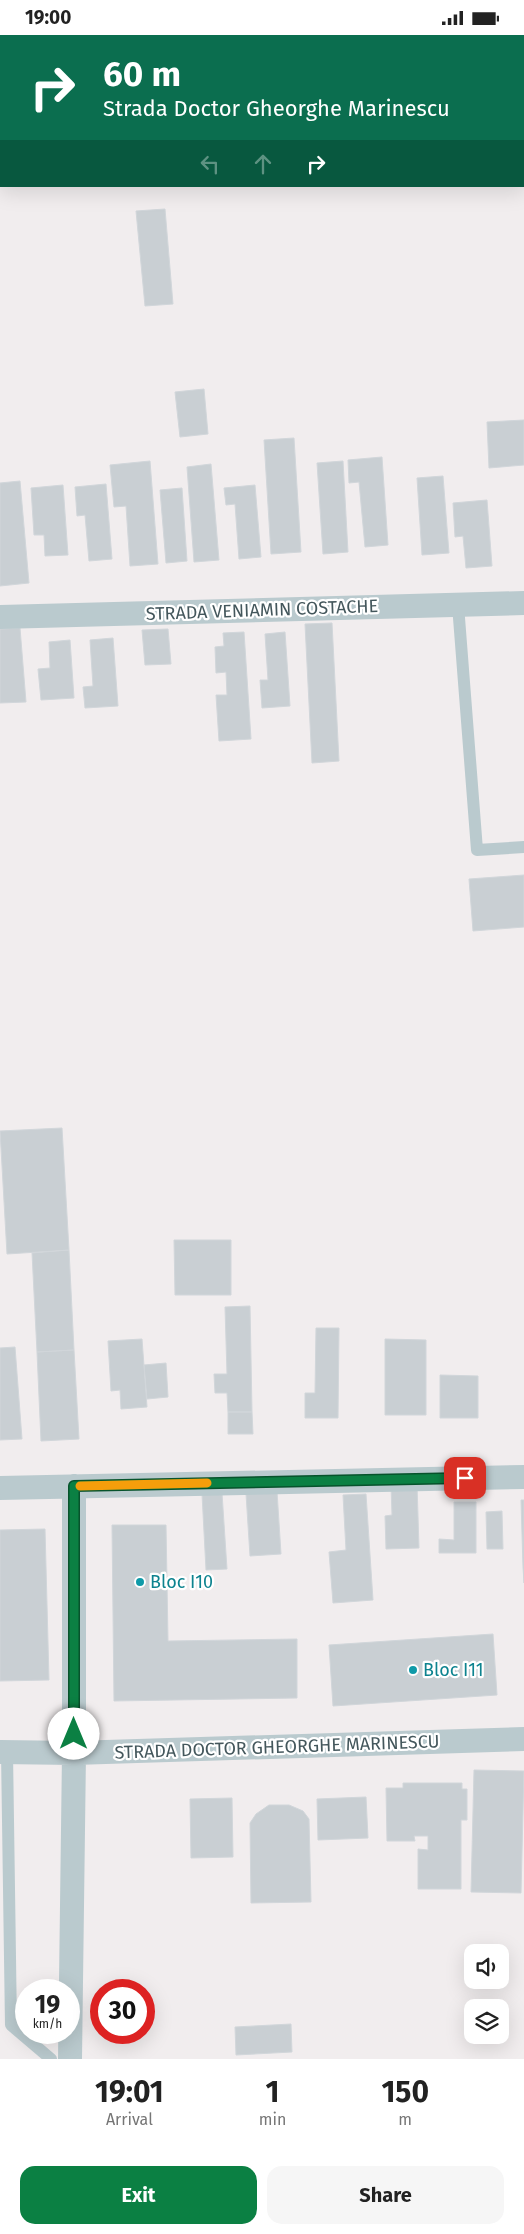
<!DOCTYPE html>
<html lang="en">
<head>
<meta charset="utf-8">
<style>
	:root { --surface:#fff; --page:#f6f6f6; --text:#222; --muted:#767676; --accent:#0b8043 }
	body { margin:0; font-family:"Fira Sans",sans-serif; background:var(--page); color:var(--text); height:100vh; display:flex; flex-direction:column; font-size:19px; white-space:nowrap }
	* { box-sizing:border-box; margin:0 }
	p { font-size:16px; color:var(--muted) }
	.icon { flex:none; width:28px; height:28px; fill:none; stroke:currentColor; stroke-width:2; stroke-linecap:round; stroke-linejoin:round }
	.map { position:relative; height:2024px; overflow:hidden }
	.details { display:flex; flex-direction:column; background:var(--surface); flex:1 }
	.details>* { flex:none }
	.hud { position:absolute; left:0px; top:0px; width:525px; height:152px; box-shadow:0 5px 20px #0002; background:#0b6e4f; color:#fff; overflow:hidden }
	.controls { position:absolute; left:464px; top:1909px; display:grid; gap:10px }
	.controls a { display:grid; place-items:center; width:45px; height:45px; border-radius:10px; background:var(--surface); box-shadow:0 5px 20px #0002; font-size:25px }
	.speed { position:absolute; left:15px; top:1944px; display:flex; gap:10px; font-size:25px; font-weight:700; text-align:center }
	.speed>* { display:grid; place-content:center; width:65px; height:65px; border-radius:50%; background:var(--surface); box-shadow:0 5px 20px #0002; line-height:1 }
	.speed small { font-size:12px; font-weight:400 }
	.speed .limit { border:8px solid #d22; background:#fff; color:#111 }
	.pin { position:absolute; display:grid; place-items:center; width:42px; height:42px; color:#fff; margin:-21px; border-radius:10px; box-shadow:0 2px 8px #0006 }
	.me { position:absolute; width:55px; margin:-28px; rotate:0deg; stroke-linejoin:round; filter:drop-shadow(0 0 4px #0008) }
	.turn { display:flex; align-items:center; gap:18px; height:105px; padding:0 20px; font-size:22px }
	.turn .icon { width:65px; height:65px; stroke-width:2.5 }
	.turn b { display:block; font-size:35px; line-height:42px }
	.lanes { display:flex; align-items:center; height:48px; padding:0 20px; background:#0003; justify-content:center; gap:25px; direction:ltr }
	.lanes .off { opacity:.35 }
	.eta { display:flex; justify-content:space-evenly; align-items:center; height:85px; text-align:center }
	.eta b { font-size:30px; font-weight:700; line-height:35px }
	.action { display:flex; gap:10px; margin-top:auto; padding:10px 20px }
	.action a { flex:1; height:58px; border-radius:15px; background:var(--accent); color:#fff; font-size:20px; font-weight:700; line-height:58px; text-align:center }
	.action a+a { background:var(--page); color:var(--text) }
	.status { display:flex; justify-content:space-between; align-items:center; height:35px; padding:0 25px; background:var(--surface); direction:ltr }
	.status svg { height:14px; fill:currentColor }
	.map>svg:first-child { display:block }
	.building { fill:#c9cfd3; stroke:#d1d6da }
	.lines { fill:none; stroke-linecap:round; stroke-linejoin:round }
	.lane { stroke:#bacace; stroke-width:12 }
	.street { stroke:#bacace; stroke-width:24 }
	.route-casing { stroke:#07532c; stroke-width:12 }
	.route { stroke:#0b8043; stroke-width:9 }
	.slow { stroke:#f59e0b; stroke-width:9 }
	.culture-dot { fill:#0f9aa8; stroke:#fff; stroke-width:2 }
	.labels { text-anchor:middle; stroke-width:4.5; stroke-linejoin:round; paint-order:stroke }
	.street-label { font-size:18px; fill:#44575c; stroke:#fff }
	.culture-label { font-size:18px; fill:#0d838f; stroke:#fff; text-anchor:start }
</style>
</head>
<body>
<div class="status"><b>19:00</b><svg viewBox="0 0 49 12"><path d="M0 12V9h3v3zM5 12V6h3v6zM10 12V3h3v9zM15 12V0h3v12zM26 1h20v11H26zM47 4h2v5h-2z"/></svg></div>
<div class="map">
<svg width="524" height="2024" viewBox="0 0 524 2024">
	<rect width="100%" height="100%" fill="#f1edee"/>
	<path class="building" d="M165,174L173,269L145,271L136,176Z
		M204,354L208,399L180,402L175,357Z
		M524,385V430L489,433L487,387Z
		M294,403L301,517L271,519L264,405Z
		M382,422L388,510L365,512L359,447L349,448L348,425Z
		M150,426L158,529L130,531L126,471L114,472L110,430Z
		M343,426L348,517L323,519L317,428Z
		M211,429L219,525L194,527L187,432Z
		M443,441L449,518L422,520L417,443Z
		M20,446L29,548L0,551V448Z
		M106,449L112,524L89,526L85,480L77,481L75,452Z
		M63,450L68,520L45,521L44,500H34L31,453Z
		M255,450L261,522L239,524L235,469L226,470L224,453Z
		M182,453L187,526L166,528L160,455Z
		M487,465L492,531L466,533L463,501L455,502L453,468Z
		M332,588L339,726L312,728L305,589Z
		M20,593L26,667L0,668V594Z
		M168,594L171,629L145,630L142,595Z
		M244,597L251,704L219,706L216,660H227L226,637L216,638L215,612L224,611L223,598Z
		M285,597L290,671L262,673L260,645H268L265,599Z
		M113,603L118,671L85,673L83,652L93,651L90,605Z
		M70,605L74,663L41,665L38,634L50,633L49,607Z
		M524,840V892L473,896L469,844Z
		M62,1093L69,1215L7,1219L0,1096Z
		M174,1205H231V1260H175Z
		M69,1215L74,1315L37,1317L32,1218Z
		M250,1271L252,1377H228L227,1358H215L214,1339H227L225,1272Z
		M316,1293H339L338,1383H305V1358H315Z
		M142,1304L147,1372L121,1374L120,1355L111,1356L108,1306Z
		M385,1304L426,1305V1380H385Z
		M15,1312L22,1404L0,1405V1313Z
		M74,1315L79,1404L41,1406L37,1317Z
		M166,1328L168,1362L147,1364L144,1330Z
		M440,1340L478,1341V1383H440Z
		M228,1377H252L253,1399H228Z
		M417,1449L419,1513L386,1514L385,1481L392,1480L391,1450Z
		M277,1456L281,1519L250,1521L246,1459Z
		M222,1458L227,1534L206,1535L202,1459Z
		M366,1459L373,1565L333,1568L329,1517L346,1515L343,1460Z
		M521,1465H524V1548L523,1532Z
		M454,1467H476V1518H439V1504L454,1505Z
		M502,1476L503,1514H487L486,1477Z
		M112,1490H166L168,1606L297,1604V1663L114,1666Z
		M45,1494L49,1645L0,1646V1495Z
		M493,1599L497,1660L333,1671L329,1610Z
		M474,1735L524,1736L521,1858L471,1857Z
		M403,1748H462V1754H467V1785H461V1854H418V1814L428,1815V1801H414L415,1806H387L386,1753H403Z
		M366,1762L368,1803L318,1805L317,1764Z
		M232,1763L233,1822L191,1823L190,1764Z
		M269,1770H289L303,1776L309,1784L311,1867L251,1868L250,1788L256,1779Z
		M291,1989L292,2017L236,2020L235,1992Z"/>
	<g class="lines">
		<path class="lane" d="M458,570L477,815L524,812
			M7,1717L11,1990L51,2024"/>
		<path class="street" d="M503,0V1
			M0,582L524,568
			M0,1453L524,1442
			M0,1717L74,1718L524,1704
			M70,2024L74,1718V1451"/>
	</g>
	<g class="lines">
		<defs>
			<path id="route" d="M74,1699V1451L465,1443"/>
		</defs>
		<use href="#route" class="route-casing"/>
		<use href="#route" class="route"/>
		<path class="slow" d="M80,1451L207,1448"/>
	</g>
	<g class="culture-dot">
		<circle cx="140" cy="1547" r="5"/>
		<circle cx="413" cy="1635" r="5"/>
	</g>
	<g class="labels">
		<g class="street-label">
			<text transform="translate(262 575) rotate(-2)" y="6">STRADA VENIAMIN COSTACHE</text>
			<text transform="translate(277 1712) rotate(-2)" y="6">STRADA DOCTOR GHEORGHE MARINESCU</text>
		</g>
		<g class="culture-label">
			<text x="150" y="1553">Bloc I10</text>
			<text x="423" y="1641">Bloc I11</text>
		</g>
	</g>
</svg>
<div class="controls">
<a><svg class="icon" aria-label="sound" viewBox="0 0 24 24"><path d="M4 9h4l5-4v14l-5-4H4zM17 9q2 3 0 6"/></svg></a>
<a><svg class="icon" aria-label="layers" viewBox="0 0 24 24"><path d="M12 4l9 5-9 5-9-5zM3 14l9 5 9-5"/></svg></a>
</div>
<div class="speed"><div>19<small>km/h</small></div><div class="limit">30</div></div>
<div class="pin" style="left:465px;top:1443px;background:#d93025"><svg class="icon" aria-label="arrive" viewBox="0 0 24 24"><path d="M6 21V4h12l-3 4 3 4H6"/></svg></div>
<svg class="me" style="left:74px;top:1699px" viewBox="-20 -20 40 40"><circle r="19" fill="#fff"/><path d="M0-13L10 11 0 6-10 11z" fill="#0b8043"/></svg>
<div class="hud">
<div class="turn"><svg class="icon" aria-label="right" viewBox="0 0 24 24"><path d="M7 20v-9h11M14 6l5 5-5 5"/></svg><div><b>60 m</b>Strada Doctor Gheorghe Marinescu</div></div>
<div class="lanes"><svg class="icon off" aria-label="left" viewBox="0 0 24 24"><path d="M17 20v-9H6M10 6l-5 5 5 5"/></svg><svg class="icon off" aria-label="ahead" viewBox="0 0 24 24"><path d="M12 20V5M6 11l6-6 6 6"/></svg><svg class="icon" aria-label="right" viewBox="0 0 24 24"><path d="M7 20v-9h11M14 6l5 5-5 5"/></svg></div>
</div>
</div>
<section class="details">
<div class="eta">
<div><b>19:01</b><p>Arrival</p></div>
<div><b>1</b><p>min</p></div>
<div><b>150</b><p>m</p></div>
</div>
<div class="action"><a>Exit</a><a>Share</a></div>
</section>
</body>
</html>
